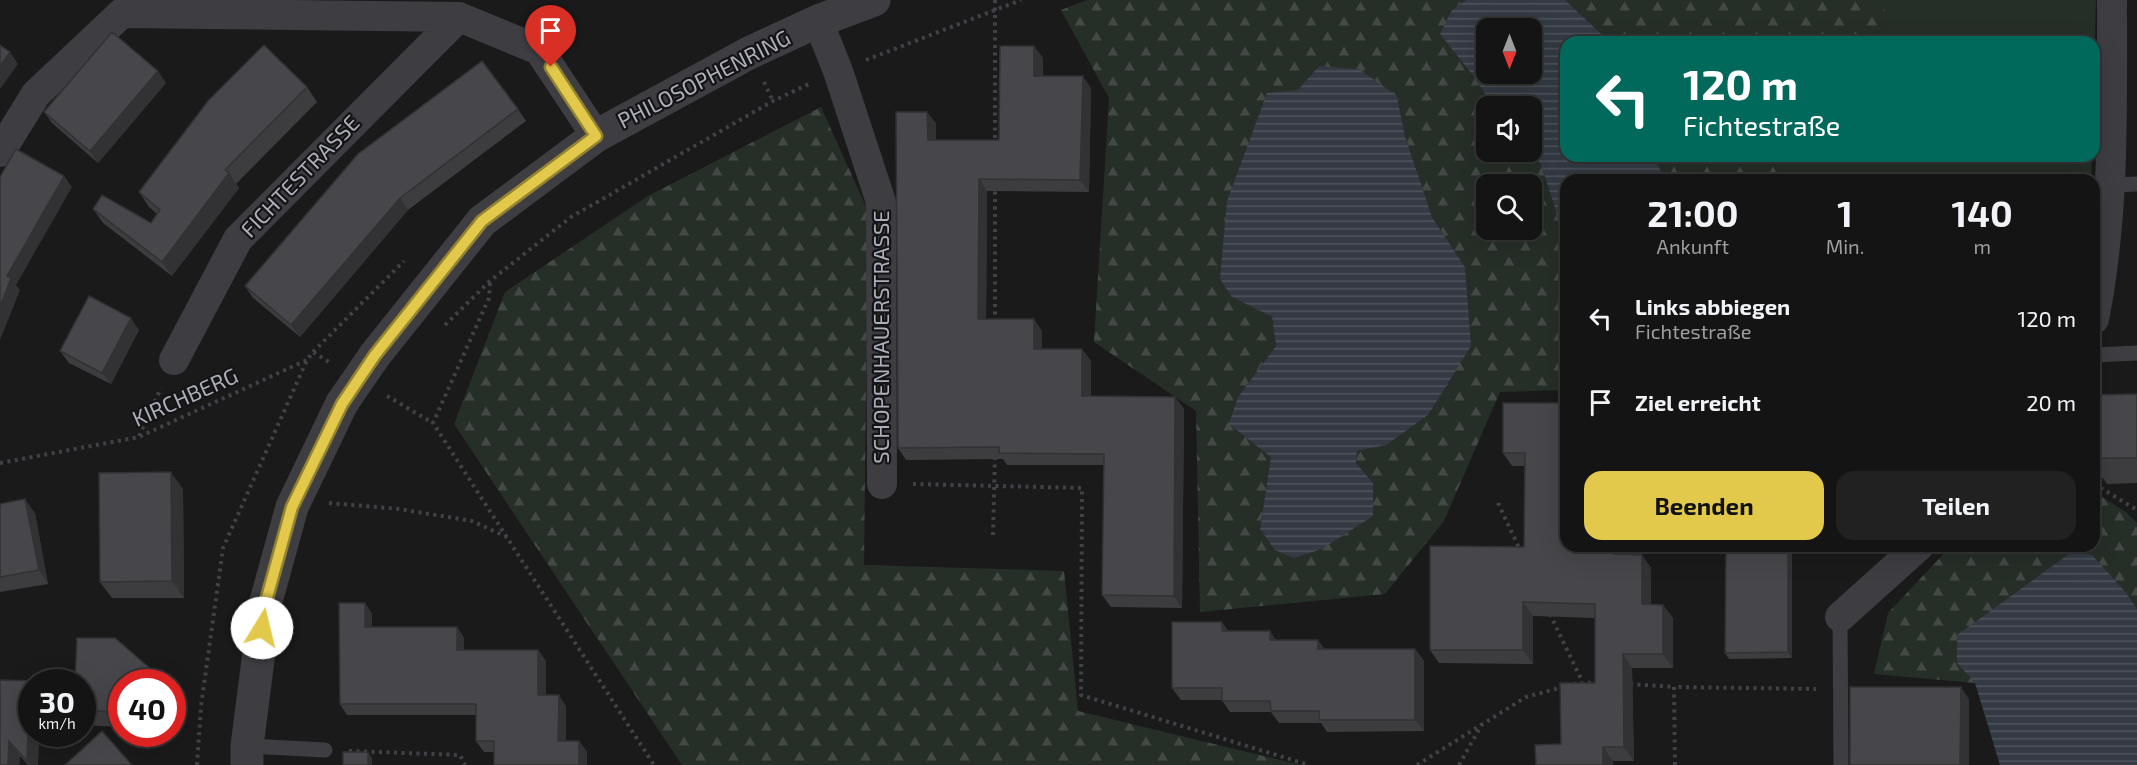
<!DOCTYPE html>
<html lang="de">
<head>
<meta charset="utf-8">
<style>
	:root { --surface:#141414; --page:#212122; --text:#f1f3f6; --muted:#9d9ea0; --line:#333334; --accent:#e2c94b }
	body { margin:0; font-family:"Exo 2",sans-serif; background:var(--page); color:var(--text); height:100vh; display:flex; flex-direction:column; font-size:22px; white-space:nowrap }
	* { box-sizing:border-box; margin:0 }
	p { font-size:20px; color:var(--muted) }
	.icon { flex:none; width:33px; height:33px; fill:none; stroke:currentColor; stroke-width:2; stroke-linecap:round; stroke-linejoin:round }
	.map { position:relative; flex:1; overflow:hidden }
	.side { position:absolute; left:1560px; top:174px; width:540px; height:378px; display:flex; flex-direction:column; background:var(--surface); border-radius:18px; box-shadow:0 6px 24px #0002,0 0 0 2px var(--line) }
	.side>* { flex:none }
	.hud { position:absolute; left:1560px; top:36px; width:540px; height:126px; border-radius:18px; box-shadow:0 6px 24px #0002,0 0 0 2px var(--line); background:#00695c; color:#fff; overflow:hidden }
	.needle { width:39px; rotate:180deg }
	.tools { position:absolute; left:1476px; top:18px; display:grid; gap:12px }
	.tools a { display:grid; place-items:center; width:66px; height:66px; border-radius:12px; background:var(--surface); box-shadow:0 6px 24px #0002,0 0 0 2px var(--line); font-size:30px }
	.speed { position:absolute; left:18px; top:669px; display:flex; gap:12px; font-size:30px; font-weight:700; text-align:center }
	.speed>* { display:grid; place-content:center; width:78px; height:78px; border-radius:50%; background:var(--surface); box-shadow:0 6px 24px #0002,0 0 0 2px var(--line); line-height:1 }
	.speed small { font-size:15px; font-weight:400 }
	.speed .limit { border:9px solid #d22; background:#fff; color:#111 }
	.pin { position:absolute; display:grid; place-items:center; width:51px; height:51px; color:#fff; margin:-62px -26px; border-radius:50% 50% 50% 0; rotate:-45deg; box-shadow:0 0 6px #0007 }
	.pin .icon { rotate:45deg }
	.me { position:absolute; width:66px; margin:-33px; rotate:9deg; stroke-linejoin:round; filter:drop-shadow(0 0 4px #0008) }
	.turn { display:flex; align-items:center; gap:21px; height:126px; padding:0 24px; font-size:27px }
	.turn .icon { width:78px; height:78px; stroke-width:2.5 }
	.turn b { display:block; font-size:42px; line-height:51px }
	.eta { display:flex; justify-content:space-evenly; align-items:center; height:102px; text-align:center }
	.eta b { font-size:36px; font-weight:700; line-height:42px }
	.button { display:flex; gap:12px; margin-top:auto; padding:12px 24px }
	.button a { flex:1; height:69px; border-radius:18px; background:var(--accent); color:#111; font-size:24px; font-weight:700; line-height:69px; text-align:center }
	.button a+a { background:var(--page); color:var(--text) }
	ul { padding:0; list-style:none }
	li { display:flex; align-items:center; gap:18px; height:84px; padding:0 24px }
	li div { flex:1 }
	li b { display:block; font-size:22px }
	li em { font-style:normal }
	.map>svg:first-child { display:block }
	.green { fill:#262e28 }
	.forest { fill:url(#forest-firs); fill-rule:evenodd }
	.water { fill:url(#water-rules); fill-rule:evenodd }
	.lines { fill:none; stroke-linecap:round; stroke-linejoin:round }
	.path { stroke:#414247; stroke-width:4; stroke-dasharray:3 4.5; stroke-linecap:butt }
	.service { stroke:#3d3d42; stroke-width:15 }
	.minor { stroke:#3d3d42; stroke-width:30 }
	.tertiary { stroke:#3d3d42; stroke-width:33 }
	.tertiary-bridge { stroke:#3d3d42; stroke-width:33 }
	.wall { fill:#3d3d40 }
	.shaded-wall { fill:#323234 }
	.building { fill:#47474b; stroke:#323234; stroke-width:1.5 }
	.route-casing { stroke:#938331; stroke-width:15 }
	.route { stroke:#e2c94b; stroke-width:10 }
	.labels { text-anchor:middle; stroke-width:4.5; stroke-linejoin:round; paint-order:stroke }
	.street-label { font-size:22px; fill:#adafba; stroke:#151416 }
</style>
</head>
<body>
<div class="map">
<svg width="2137" height="765" viewBox="0 0 2137 765">
	<defs>
		<pattern id="forest-firs" width="22" height="20" patternUnits="userSpaceOnUse" patternTransform="scale(1.5)"><rect width="22" height="20" fill="#262e28"/><path d="M5 1l3.5 6h-7zM16 11l3.5 6h-7z" fill="#434a45"/></pattern>
		<pattern id="water-rules" width="6" height="5" patternUnits="userSpaceOnUse" patternTransform="scale(1.5)"><rect width="6" height="5" fill="#343a43"/><path d="M0 2.5h6" fill="none" stroke="#4f545c"/></pattern>
	</defs>
	<rect width="100%" height="100%" fill="#1a1a1b"/>
	<path class="green" d="M1881,0H2096L2094,72V42H1868L1889,20Z
		M1765,156H2092L2091,180H1790Z"/>
	<path class="forest" d="M1087,0H1466L1452,10L1472,74L1493,106H1486V152H1530L1541,164L1562,231L1566,234V390L1500,392L1444,521L1385,594L1200,612L1196,411L1094,342L1109,98L1061,10ZM1319,66L1397,96L1405,136L1432,217L1465,267L1386,445L1357,451L1356,463L1373,483L1260,529L1271,457L1238,397L1276,346L1272,317L1232,297L1298,91ZM1486,184H1532V230H1486Z
		M1565,0H1881L1889,20L1868,42H1610Z
		M821,107L868,211L864,565L1064,571L1078,711L1301,765H682L454,424L505,292L648,196Z
		M1654,156H1765L1790,180H1665Z
		M2094,492L2126,512L2137,523V609L2127,594L1957,663L1975,683L1874,674L1888,613L1951,546H2094Z"/>
	<path class="water" d="M1466,0H1565L1610,42H1566V156H1654L1665,180H1566V234L1562,231L1541,164L1530,152L1532,106H1493L1472,74L1440,34L1452,10ZM1486,28H1532V74H1486Z
		M1319,66L1359,69L1397,96L1405,136L1432,217L1465,267L1471,346L1428,415L1386,445L1357,451L1356,463L1373,483V516L1322,549L1294,558L1275,550L1260,529L1271,457L1229,424L1238,397L1276,346L1272,317L1232,297L1220,279L1227,201L1267,93L1298,90Z
		M2072,552L2092,555L2127,594L2137,609V765H2000L1975,683L1957,663V635Z"/>
	<g class="lines">
		<path class="path" d="M995,0V145
			M866,60L1021,0
			M764,82L773,101
			M490,283L489,298L433,423L654,765
			M995,322V188
			M445,325L490,281L571,217L773,101L809,84
			M313,352L404,261
			M387,396L433,423
			M139,436L161,388
			M0,463L139,437L307,360
			M913,484L1082,488L1081,695L1309,765
			M2094,484L2137,510
			M329,503L399,509L472,521L509,538
			M1498,503L1520,550
			M993,535L995,455
			M1550,614L1582,681
			M1573,684L1599,682
			M1630,684L1674,687
			M349,751L460,755L465,765
			M197,765L201,706L223,548L307,360L313,352L329,362
			M1417,765L1526,697L1563,687
			M1459,765L1482,724
			M1675,765L1674,687L1816,689"/>
		<path class="service" d="M2111,185L2137,184
			M2094,355L2137,353
			M1840,617L1841,765
			M247,746L325,750"/>
		<path class="minor" d="M818,21L838,71L881,202L882,484
			M0,152L36,94L122,13L459,17L539,50L596,136
			M2094,319C2115,214 2112,107 2112,0
			M174,360L238,239L459,17
			M1840,617L1919,546"/>
		<path class="tertiary" d="M375,355L482,221L596,136L749,53L818,21L874,0
			M247,765V746L265,605L292,507L342,403"/>
		<path class="tertiary-bridge" d="M342,403L375,355"/>
	</g>
	<path class="wall" d="M1034,46L1043,58V76L1091,88L1089,192L987,191L986,319L1042,331V349H1082L1091,361V396L1175,397L1184,409L1182,608L1111,607L1102,595L1104,465H1007L1003,459L906,460L898,448L936,123V140H999Z
		M166,83L98,163L52,123L44,112Z
		M307,87L317,102L236,184L239,188L172,276L103,223L93,209L151,223L157,214L149,207L139,192Z
		M518,109L526,121L408,210L300,337L253,298L245,286Z
		M139,330L111,384L69,363L60,351Z
		M2137,394V483L2107,484L2094,466V395Z
		M1503,403L1566,546L1624,554L1642,555L1651,568V604L1663,605L1673,618V668H1632L1634,761H1613L1561,744L1595,683V618L1533,616V664L1439,663L1430,650L1524,547L1525,466H1512L1503,453Z
		M183,489L184,598H112L100,582Z
		M0,504L35,513L48,584L0,592Z
		M1726,546L1792,658L1729,659L1725,653Z
		M365,603L372,614V627H457L464,638V650H538L546,661V695L566,706V741H579L587,752V765L494,752H484L476,741V715H347L340,704Z
		M1228,631L1277,640H1318L1324,649H1415L1424,661V731L1327,732L1321,723H1279L1271,712H1230L1222,700H1181L1172,688Z
		M160,677L164,682H122V727L82,725V682H32V734H39L38,765H28L20,756L19,765H0V680L75,682Z"/>
	<path class="shaded-wall" d="M1034,46L1043,58L1042,88L1034,76Z
		M10,52L18,64L0,89V66Z
		M158,71L166,83L98,163L90,151Z
		M1083,76L1091,88L1089,192L1080,180Z
		M927,112L936,123V152L928,140Z
		M229,173L239,188L172,276L162,262Z
		M64,176L72,187L16,285L20,290L0,340V307L7,276Z
		M979,179L987,191L986,331L978,319Z
		M400,198L408,210L300,337L291,325Z
		M131,318L139,330L111,384L102,373Z
		M1034,319L1042,331V361L1034,349Z
		M1082,349L1091,361V408L1082,396Z
		M1175,397L1184,409L1182,608L1174,596Z
		M171,472L183,489L184,598L172,581Z
		M25,499L35,513L48,584L39,570Z
		M1614,546H1624V568L1614,554Z
		M1788,546H1792V658L1788,652Z
		M1642,555L1651,568V618L1642,604Z
		M1523,602L1533,616V664L1523,650Z
		M365,603L372,614V638L365,627Z
		M1663,605L1673,618V668L1663,654Z
		M1222,622L1230,633L1222,631Z
		M457,627L464,638V661L457,650Z
		M1270,631L1278,643L1270,640Z
		M1318,640L1327,652L1318,649Z
		M1415,649L1424,661V731L1415,720Z
		M538,650L546,661V706L538,695Z
		M1623,654L1632,668L1634,761L1624,747Z
		M1961,687L1969,699V765H1960Z
		M559,695L566,706V752L558,741Z
		M29,708L32,712V734H39L38,765H30L27,761Z
		M9,741L20,756L19,765H8Z
		M579,741L587,752V765H579Z
		M1603,747L1613,761V765H1603Z
		M368,752L372,758V765H368Z"/>
	<path class="building" d="M112,32L158,71L90,151L44,112Z
		M0,45L10,52L0,66Z
		M264,45L307,87L225,170L229,173L162,262L93,209L102,195L151,223L160,210L139,192L208,101Z
		M1000,46H1034V76H1083L1080,180L979,179L978,319H1034V349H1082V396L1175,397L1174,596L1102,595L1104,454L999,453V447L898,448L896,112H927L928,140H999Z
		M482,61L518,109L400,198L291,325L245,286L358,154Z
		M16,149L64,176L7,276L11,278L0,307V177Z
		M89,296L131,318L102,373L60,351Z
		M2137,394V458H2094V395Z
		M1503,403H1566V546H1614V554L1642,555V604L1663,605V654H1623L1624,747H1603V765H1536L1535,745L1561,744L1560,683H1595V604L1523,602V650H1430V546L1524,547L1525,453H1503Z
		M171,472L172,581L100,582L99,473Z
		M25,499L39,570L0,577V504Z
		M1726,546H1788V652L1725,653Z
		M339,603H365V627H457V650H538V695H559L558,741H579V765H494V741H476V704H340Z
		M1172,622H1222V631H1270V640H1318V649H1415V720H1319V711H1271L1270,701H1222V688H1172Z
		M77,638H115L160,677L153,682H122V706L113,712L82,710V682H32V708H29L27,761L9,741L8,765H0V680L75,682Z
		M1850,687H1961L1960,765H1850Z
		M102,731L132,765H65Z
		M343,752H368V765H343Z"/>
	<g class="lines">
		<defs>
			<path id="route" d="M262,628L265,605L292,507L342,404L375,355L482,221L596,136L551,67"/>
		</defs>
		<use href="#route" class="route-casing"/>
		<use href="#route" class="route"/>
	</g>
	<g class="labels">
		<g class="street-label">
			<text transform="translate(704 79) rotate(-27)" y="8">PHILOSOPHENRING</text>
			<text transform="translate(300 176) rotate(-46)" y="8">FICHTESTRASSE</text>
			<text transform="translate(881 337) rotate(-90)" y="8">SCHOPENHAUERSTRASSE</text>
			<text transform="translate(185 397) rotate(-24)" y="8">KIRCHBERG</text>
		</g>
	</g>
</svg>
<div class="tools">
<a><svg class="needle" viewBox="-14 -14 28 28"><path d="M0-13l5 13h-10z" fill="#e53935"/><path d="M0 13l5-13h-10z" fill="#9d9ea0"/></svg></a>
<a><svg class="icon" aria-label="sound" viewBox="0 0 24 24"><path d="M4 9h4l5-4v14l-5-4H4zM17 9q2 3 0 6"/></svg></a>
<a><svg class="icon" aria-label="search" viewBox="0 0 24 24"><circle cx="10" cy="10" r="6"/><path d="M15 15l6 6"/></svg></a>
</div>
<div class="speed"><div>30<small>km/h</small></div><div class="limit">40</div></div>
<div class="pin" style="left:551px;top:67px;background:#d93025"><svg class="icon" aria-label="arrive" viewBox="0 0 24 24"><path d="M6 21V4h12l-3 4 3 4H6"/></svg></div>
<svg class="me" style="left:262px;top:628px" viewBox="-20 -20 40 40"><circle r="19" fill="#fff"/><path d="M0-13L10 11 0 6-10 11z" fill="#e2c94b"/></svg>
<div class="hud">
<div class="turn"><svg class="icon" aria-label="left" viewBox="0 0 24 24"><path d="M17 20v-9H6M10 6l-5 5 5 5"/></svg><div><b>120 m</b>Fichtestraße</div></div>
</div>
<section class="side">
<div class="eta">
<div><b>21:00</b><p>Ankunft</p></div>
<div><b>1</b><p>Min.</p></div>
<div><b>140</b><p>m</p></div>
</div>
<ul>
<li><svg class="icon" aria-label="left" viewBox="0 0 24 24"><path d="M17 20v-9H6M10 6l-5 5 5 5"/></svg><div><b>Links abbiegen</b><p>Fichtestraße</p></div><em>120 m</em></li>
<li><svg class="icon" aria-label="arrive" viewBox="0 0 24 24"><path d="M6 21V4h12l-3 4 3 4H6"/></svg><div><b>Ziel erreicht</b></div><em>20 m</em></li>
</ul>
<div class="button"><a>Beenden</a><a>Teilen</a></div>
</section>
</div>
</body>
</html>
